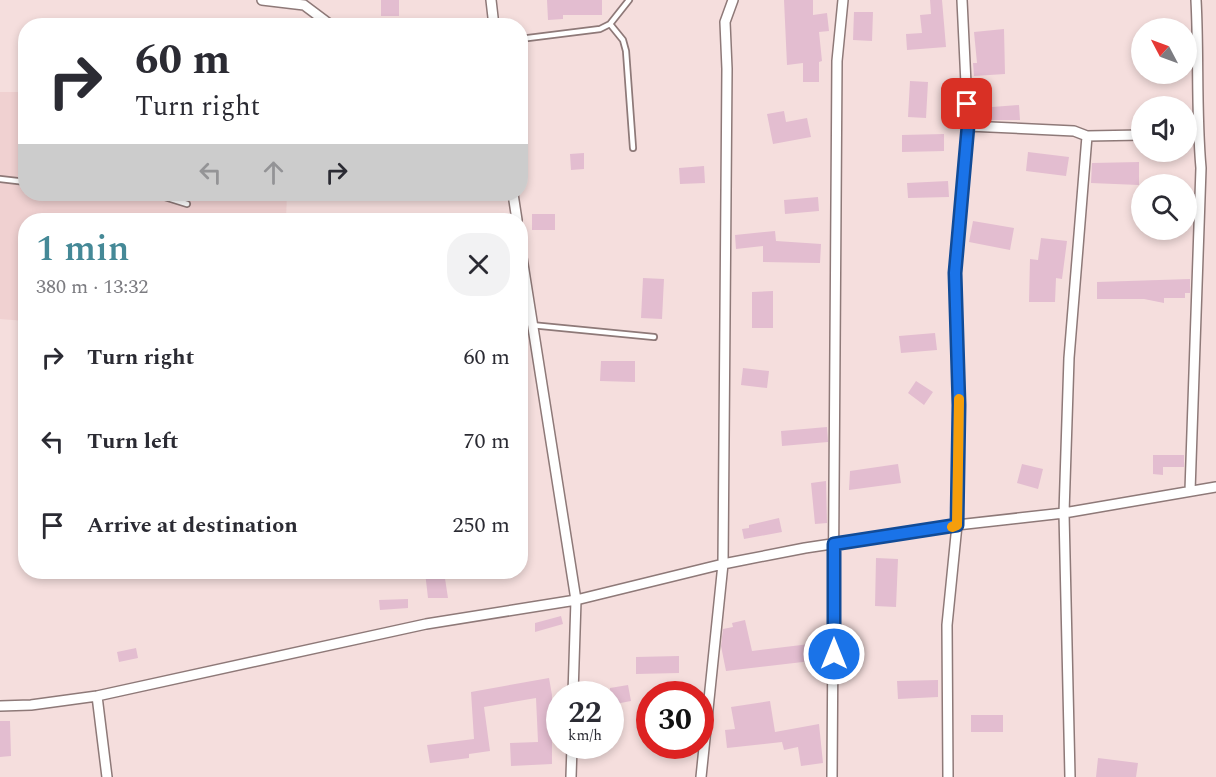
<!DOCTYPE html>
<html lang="en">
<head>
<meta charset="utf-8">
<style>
	:root { --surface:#fff; --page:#f2f2f3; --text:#2b2b33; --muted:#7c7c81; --accent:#458997 }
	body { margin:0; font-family:Spectral,serif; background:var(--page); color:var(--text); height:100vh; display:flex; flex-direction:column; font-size:22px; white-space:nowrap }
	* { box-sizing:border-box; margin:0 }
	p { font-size:20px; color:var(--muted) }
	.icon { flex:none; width:33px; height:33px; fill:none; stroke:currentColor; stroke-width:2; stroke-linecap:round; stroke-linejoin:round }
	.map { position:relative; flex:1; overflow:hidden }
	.sheet { position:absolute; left:18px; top:213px; width:510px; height:366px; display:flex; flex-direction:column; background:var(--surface); border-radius:24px; box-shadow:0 3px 9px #0003 }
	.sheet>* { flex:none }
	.guide { position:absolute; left:18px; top:18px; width:510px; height:183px; border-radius:24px; box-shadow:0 3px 9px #0003; background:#fff; color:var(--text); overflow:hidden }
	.needle { width:39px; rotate:311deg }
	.fabs { position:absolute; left:1131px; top:18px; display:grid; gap:12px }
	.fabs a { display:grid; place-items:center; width:66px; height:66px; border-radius:50%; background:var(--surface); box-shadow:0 3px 9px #0003; font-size:30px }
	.speed { position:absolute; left:546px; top:681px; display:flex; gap:12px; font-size:30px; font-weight:700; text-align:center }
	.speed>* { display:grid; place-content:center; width:78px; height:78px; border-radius:50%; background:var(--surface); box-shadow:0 3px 9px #0003; line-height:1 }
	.speed small { font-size:15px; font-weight:400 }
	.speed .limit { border:9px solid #d22; background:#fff; color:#111 }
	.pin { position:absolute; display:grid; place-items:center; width:51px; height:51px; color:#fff; margin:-26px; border-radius:12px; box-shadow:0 3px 9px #0006 }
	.me { position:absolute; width:66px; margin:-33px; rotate:0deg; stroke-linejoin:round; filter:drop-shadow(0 0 4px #0008) }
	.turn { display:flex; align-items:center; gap:21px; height:126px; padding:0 18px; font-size:27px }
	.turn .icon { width:78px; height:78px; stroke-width:2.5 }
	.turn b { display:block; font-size:42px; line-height:51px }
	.lanes { display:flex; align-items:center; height:57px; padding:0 18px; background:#0003; justify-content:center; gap:30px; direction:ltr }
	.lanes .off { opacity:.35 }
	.round { display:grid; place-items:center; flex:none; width:63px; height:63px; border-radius:24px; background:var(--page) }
	.headline { display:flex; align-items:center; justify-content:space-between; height:102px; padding:0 18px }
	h1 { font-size:36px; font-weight:600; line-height:45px; color:var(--accent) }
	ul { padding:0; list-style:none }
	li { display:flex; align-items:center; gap:18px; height:84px; padding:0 18px }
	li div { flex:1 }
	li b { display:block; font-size:22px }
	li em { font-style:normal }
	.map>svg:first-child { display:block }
	.built { fill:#f0d1d1 }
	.building { fill:#e3bdd0 }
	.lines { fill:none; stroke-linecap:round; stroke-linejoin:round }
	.lane-casing { stroke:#8e7978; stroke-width:8 }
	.street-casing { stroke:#8e7978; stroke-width:12 }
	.lane { stroke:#fff; stroke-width:4.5 }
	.street { stroke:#fff; stroke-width:9 }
	.route-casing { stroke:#114b97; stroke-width:15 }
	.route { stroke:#1a73e8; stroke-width:10 }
	.slow { stroke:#f59e0b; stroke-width:10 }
</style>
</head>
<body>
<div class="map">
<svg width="1216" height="777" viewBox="0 0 1216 777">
	<rect width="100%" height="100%" fill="#f5dedd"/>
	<path class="built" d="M0,92H25L26,194H287L286,220H26L25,321L0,319Z"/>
	<path class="building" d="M381,0H399V16H381Z
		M547,0H602V15H563V19L548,20Z
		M784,0H813V15L827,13L829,31L819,32L822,61L819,62V82H803V63L787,65Z
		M930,0H942L946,47L907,50L906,34L922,33L920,15L931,14Z
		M854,12H873L872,41L853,40Z
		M1004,29L1005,74L974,76L973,63H977L974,32Z
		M910,81L928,82L926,118L908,117Z
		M1019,105L1020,120H980L979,108Z
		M784,111L786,122L807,118L811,137L773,144L767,114Z
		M944,134V151L902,152V135Z
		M1028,152L1069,157L1066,176L1026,171Z
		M584,153V169L571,170L570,154Z
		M1139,162V185L1091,183L1092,163Z
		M704,166L705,183L680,184L679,168Z
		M948,181L949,197L908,198L907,183Z
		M818,197L819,211L785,214L784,200Z
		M532,214H555V230H532Z
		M973,221L1014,228L1010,250L969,242Z
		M775,231L776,241L821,244L820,263L763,262V246L736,249L735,235Z
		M1041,238L1067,241L1062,279L1056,278L1055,302H1029L1030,259L1038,260Z
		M643,278L664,279L662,319L641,318Z
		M1190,279V293H1185V298H1164V303L1144,299H1097V282Z
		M773,291V328H752V292Z
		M935,333L937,350L901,353L899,336Z
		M601,361H635V382L600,381Z
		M743,368L769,371L767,388L741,385Z
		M916,381L933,392L924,405L908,393Z
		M827,427L828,442L782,446L781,431Z
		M1153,455H1184V467H1163V475L1153,474Z
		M898,464L901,483L849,490L850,471Z
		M1022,464L1043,469L1038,489L1017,483Z
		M826,481L827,523L815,524L811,483Z
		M779,518L782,532L744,539L742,529L749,528V525Z
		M876,558L898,559L896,607L875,606Z
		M425,572H444L448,598H428Z
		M408,599V608L380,610L379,600Z
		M561,616L563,624L535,632V623Z
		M745,620L752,651L818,643L820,660L726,671L721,646L723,629L733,627L732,623Z
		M136,648L138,658L119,662L117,652Z
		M679,656V673L636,674V657Z
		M549,678L552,695V764L511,766L510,743L538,742L536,698L484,707L490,751L469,754V758L430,763L427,745L474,739L471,692Z
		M938,680V697L898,699L897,681Z
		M628,685L631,701L610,705V688Z
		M770,701L775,732L819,724L823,763L801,766L798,747L784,750L782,742L727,748L725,730L735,729L731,707Z
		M971,715H1003V732H971Z
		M0,721H10L11,756L0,757Z
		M1098,758L1138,763L1136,777H1096Z"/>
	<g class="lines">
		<defs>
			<path id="lane" d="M610,24L623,40L626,51L633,148
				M520,39L600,29L610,24L629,0
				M0,179L26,182
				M155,194L187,204
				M531,325L654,337"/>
			<path id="street" d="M262,0L304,5L332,26
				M491,0L494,26
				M968,126L1074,131L1087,136L1142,135
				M513,194L517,220
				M520,245L576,600L573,694
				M1190,491L1201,168C1196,112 1199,56 1196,0
				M97,696L107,777
				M0,706L31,705L97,696L426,624L576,600L723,564L805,548L957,525L1064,513L1216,487
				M571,777L572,746
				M701,777L723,564L727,69L725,22L733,0
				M832,777L837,61L843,0
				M948,777L947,625L957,525L959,405L955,273L968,126L962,0
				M1070,777L1064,513L1069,358L1087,136"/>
		</defs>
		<use href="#lane" class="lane-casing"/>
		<use href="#street" class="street-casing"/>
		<use href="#lane" class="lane"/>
		<use href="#street" class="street"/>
	</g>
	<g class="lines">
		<defs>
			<path id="route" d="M834,654V544L957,525L959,405L955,273L968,126L967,104"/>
		</defs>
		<use href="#route" class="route-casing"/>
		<use href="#route" class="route"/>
		<path class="slow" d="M952,527L957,525L959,399"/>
	</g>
</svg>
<div class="fabs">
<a><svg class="needle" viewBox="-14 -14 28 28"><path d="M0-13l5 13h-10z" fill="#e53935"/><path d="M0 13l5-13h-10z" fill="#7c7c81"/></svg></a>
<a><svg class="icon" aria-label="sound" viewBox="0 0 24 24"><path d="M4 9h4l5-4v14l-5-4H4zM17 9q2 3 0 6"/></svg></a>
<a><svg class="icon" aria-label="search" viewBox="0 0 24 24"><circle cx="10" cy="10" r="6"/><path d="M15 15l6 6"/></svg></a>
</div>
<div class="speed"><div>22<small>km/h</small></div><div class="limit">30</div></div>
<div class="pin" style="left:967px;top:104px;background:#d93025"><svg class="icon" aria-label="arrive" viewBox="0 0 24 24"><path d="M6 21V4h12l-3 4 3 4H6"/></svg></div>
<svg class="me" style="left:834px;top:654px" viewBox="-20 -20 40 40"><circle r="17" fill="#1a73e8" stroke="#fff" stroke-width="3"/><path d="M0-11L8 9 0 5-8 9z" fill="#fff"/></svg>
<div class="guide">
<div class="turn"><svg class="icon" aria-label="right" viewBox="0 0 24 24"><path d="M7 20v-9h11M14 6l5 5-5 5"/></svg><div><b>60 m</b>Turn right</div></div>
<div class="lanes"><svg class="icon off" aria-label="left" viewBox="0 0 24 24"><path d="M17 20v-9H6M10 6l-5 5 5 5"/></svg><svg class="icon off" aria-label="ahead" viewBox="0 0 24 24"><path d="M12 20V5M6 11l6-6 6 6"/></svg><svg class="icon" aria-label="right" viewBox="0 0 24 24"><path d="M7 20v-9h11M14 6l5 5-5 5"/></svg></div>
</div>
<section class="sheet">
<div class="headline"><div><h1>1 min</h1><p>380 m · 13:32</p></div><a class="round"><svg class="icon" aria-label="close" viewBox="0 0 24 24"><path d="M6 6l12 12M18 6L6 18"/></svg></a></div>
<ul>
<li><svg class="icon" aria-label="right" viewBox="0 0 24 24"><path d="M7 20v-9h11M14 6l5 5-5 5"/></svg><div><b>Turn right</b></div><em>60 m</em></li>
<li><svg class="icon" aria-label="left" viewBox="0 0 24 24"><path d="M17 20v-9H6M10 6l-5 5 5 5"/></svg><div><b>Turn left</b></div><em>70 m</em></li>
<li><svg class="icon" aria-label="arrive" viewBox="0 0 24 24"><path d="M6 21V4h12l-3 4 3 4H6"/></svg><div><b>Arrive at destination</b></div><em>250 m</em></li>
</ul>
</section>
</div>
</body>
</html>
